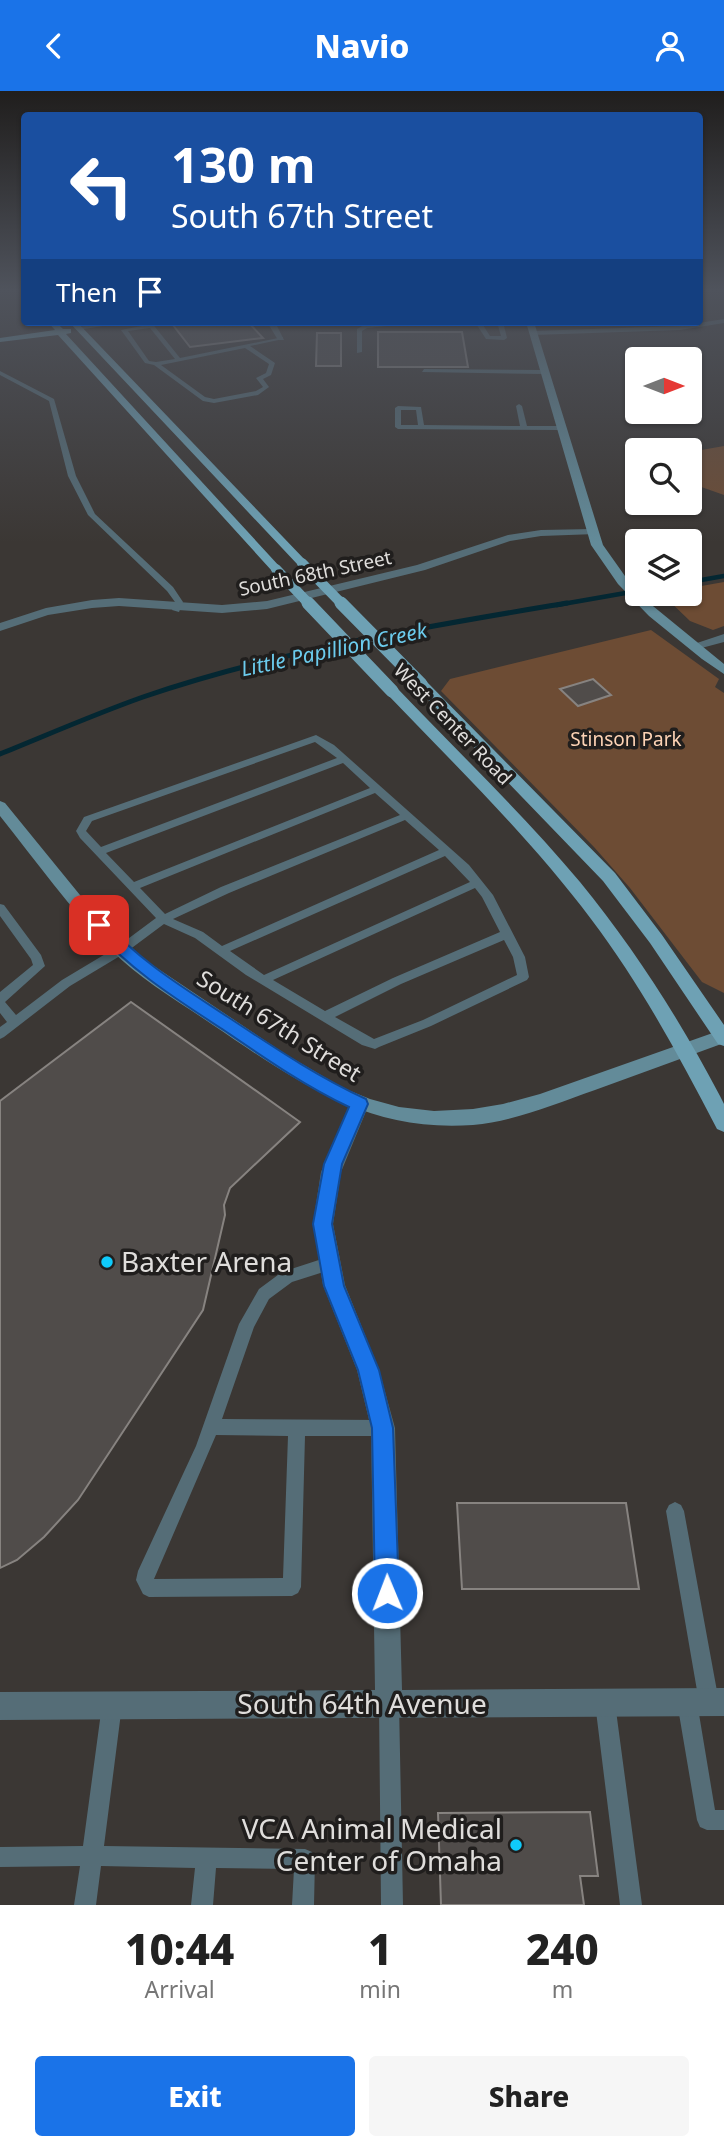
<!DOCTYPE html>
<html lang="en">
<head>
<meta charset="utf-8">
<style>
	:root { --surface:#fff; --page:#f6f6f6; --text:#222; --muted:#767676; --accent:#1a73e8 }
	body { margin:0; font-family:"Noto Sans",sans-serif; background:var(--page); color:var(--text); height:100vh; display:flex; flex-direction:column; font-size:26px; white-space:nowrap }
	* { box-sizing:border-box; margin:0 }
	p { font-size:23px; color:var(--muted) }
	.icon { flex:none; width:38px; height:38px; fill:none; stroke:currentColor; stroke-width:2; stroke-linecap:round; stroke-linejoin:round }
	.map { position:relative; height:1814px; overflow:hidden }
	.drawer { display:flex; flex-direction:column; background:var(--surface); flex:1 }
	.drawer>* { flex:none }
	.top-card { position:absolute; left:21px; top:21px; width:682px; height:214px; border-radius:7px; box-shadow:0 2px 5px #0004; background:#1a4fa0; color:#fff; overflow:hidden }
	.needle { width:46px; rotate:90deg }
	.tools { position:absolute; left:625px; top:256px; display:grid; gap:14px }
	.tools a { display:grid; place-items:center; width:77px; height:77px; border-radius:7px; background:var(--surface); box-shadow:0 2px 5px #0004; font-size:35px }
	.pin { position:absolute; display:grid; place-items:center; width:60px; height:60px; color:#fff; margin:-30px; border-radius:14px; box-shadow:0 4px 10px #0006 }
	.me { position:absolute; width:77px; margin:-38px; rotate:359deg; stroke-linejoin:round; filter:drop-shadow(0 0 5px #0008) }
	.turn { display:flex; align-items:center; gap:24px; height:147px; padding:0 35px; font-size:32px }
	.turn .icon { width:91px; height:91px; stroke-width:2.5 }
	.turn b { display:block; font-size:49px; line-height:60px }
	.then { display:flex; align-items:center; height:66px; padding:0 35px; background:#0003; gap:14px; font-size:26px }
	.eta { display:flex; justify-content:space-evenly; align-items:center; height:119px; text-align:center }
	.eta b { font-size:42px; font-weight:800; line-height:49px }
	.button { display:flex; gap:14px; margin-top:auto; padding:14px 35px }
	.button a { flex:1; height:80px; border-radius:7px; background:var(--accent); color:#fff; font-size:28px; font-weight:800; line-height:80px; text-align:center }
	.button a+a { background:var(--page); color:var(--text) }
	header { display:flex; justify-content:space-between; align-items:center; height:91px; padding:0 35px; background:var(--accent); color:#fff; font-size:32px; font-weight:800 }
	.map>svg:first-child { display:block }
	.green { fill:#6d4c34 }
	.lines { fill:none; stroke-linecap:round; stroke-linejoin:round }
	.stream-far1 { stroke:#042732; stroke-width:4.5 }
	.stream { stroke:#042732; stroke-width:5 }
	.building { fill:#504c4a; stroke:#878380; stroke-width:2 }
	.lane { fill:#556d77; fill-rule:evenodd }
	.street { fill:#556d77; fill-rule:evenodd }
	.secondary { fill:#638b99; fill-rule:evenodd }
	.primary { fill:#6ea1b4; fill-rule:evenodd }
	.primary-bridge-far1 { stroke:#6ea1b4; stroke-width:10 }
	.primary-bridge { stroke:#6ea1b4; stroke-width:13 }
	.route { fill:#1a73e8; stroke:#114b97; stroke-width:2 }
	.poi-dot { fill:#0fcafa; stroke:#201e1d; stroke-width:2.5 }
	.labels { text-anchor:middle; stroke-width:7; stroke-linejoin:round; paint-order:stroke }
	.far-street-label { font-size:19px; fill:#dfdddb; stroke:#201e1d }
	.far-park-label { font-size:19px; fill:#fdd3b5; stroke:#201e1d }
	.far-water-label { font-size:21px; font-style:italic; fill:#6cccee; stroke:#201e1d }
	.street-label { font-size:23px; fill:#dfdddb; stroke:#201e1d }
	.near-poi-label { font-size:28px; fill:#dfdddb; stroke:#201e1d; text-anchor:start }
	.near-street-label { font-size:28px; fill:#dfdddb; stroke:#201e1d }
</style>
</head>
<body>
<header><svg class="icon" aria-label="back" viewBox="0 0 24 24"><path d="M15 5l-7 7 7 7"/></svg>Navio<svg class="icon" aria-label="person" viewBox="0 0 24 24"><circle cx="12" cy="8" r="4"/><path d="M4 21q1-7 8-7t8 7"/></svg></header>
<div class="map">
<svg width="724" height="1814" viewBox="0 0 724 1814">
	<rect width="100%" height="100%" fill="#3b3734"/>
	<path class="green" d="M724,355V404L690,392V361Z
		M724,491V535L713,539L690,530L662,503L690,502V497Z
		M651,539L719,588L715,596L724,602V902L702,891L630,797L594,756L441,600L450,588Z"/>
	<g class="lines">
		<path class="stream-far1" d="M690,491L724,485
			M557,514L637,500"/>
		<path class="stream" d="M0,663C47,644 95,623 143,606C281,559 424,536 567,512"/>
	</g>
	<path class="building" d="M200,231H248L263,247L190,256L173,234Z
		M378,241H462L468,276H378Z
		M317,242H341V275H316Z
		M593,588L611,604L578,615L560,598Z
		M131,911L300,1031L230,1097L224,1114L225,1124L203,1219L78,1409L44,1446L17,1469L0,1477V1010Z
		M457,1412H626L639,1498H462Z
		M590,1721L598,1785H580L584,1814H441L438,1722Z"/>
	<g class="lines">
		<path class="lane" d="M724,228V232L680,239L533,244L530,242L533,240L680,235Z
			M145,231H151L180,267L283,246V248L250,255L275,272L271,284L263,288L269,296L258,304L214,312L203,310L154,274L145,272L121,239L147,234ZM150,237L175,268L156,271L149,270L128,240ZM245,257L269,273L266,282L256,287L263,296L256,300L214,308L205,306L161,274Z
			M398,231H424L367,237L362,240V261L357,262V238L366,233Z
			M475,231H481L490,245H501L497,231H503L507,247L504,249L486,248Z
			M424,278L544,279L547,281L544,283L422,281Z
			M0,280L54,308L76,385L95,423L173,496L183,511L179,521L172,519L175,511L167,500L88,424L68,385L49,310L0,284Z
			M519,313L522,315L527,335H561L564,337L561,339L398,338L395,336V317L398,315L421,316L424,334L520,335L516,315ZM401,319H416L418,334H401Z
			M316,644L334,654L469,774L493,804L525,866L529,886L527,889L431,935L379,956L375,958L362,954L246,884L195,847L164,833L125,862L70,895L4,946L0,948V936L7,931L0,922V901L33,874L31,868L0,825V813L4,814L41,864L45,875L5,911L16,924L62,889L117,856L156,827L80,747L76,740L84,726ZM315,651L337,667L101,756L86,740L92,730ZM343,672L370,697L134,791L106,762ZM375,702L400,724L221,796L165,823L140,797ZM405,729L439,759L222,855L203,841L173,828L229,802ZM445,765L470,791L264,884L230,860ZM475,797L482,806L500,841L393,887L325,920L273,889ZM504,849L513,866L517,884L423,929L374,948L335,926L401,893Z
			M328,1166L333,1168L335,1173L333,1178L292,1191L269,1208L254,1236L222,1328L383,1329L389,1331L391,1337L389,1343L383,1345H305L301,1496L298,1502L292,1505L149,1506L143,1503L136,1489L138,1480L196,1355L239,1233L259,1198L282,1181ZM216,1344L288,1345L283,1487L154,1488Z
			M675,1411L681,1414L684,1420L719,1611L716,1618L709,1621L702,1618L699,1611L666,1420L669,1414Z
			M687,1601L694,1604L697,1611L715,1719H724V1739H707L700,1736L697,1729L677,1611L680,1604Z
			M389,1602L396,1605L399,1612L403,1814H381L379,1612L382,1605Z
			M605,1602L612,1605L615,1612L642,1814H620L595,1612L598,1605Z
			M112,1604L119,1607L122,1614L104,1755L305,1758L312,1761L315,1768L314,1814H292L294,1778L216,1777L213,1814H191L195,1777L101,1775L96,1814H74L80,1775L0,1776V1756L83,1755L102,1614L105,1607Z"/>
		<path class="street" d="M105,231H127L78,239L74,237Z
			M267,231H275L284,249H278Z
			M592,438L596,439V443L541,445L510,450L425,479L267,518L222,522L119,515L92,517L48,524L0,540V532L46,517L92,509L119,507L222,514L267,510L417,474L508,444L541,439Z
			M724,543V551L694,559L688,555Z
			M360,1005L367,1008L369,1013L341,1081L333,1133L345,1194L379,1279L395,1337L402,1599L724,1597V1625L0,1629V1601L375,1599L371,1337L357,1279L323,1194L313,1133L321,1081L351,1013L353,1008Z"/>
		<path class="secondary" d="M526,231H534L603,454L637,502L724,573V583L702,568L649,525L618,493L591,454Z
			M0,710L5,712L93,820L136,863L285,963L343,997L370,1008L399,1016L434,1020L473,1018L503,1013L540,1003L724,938V952C681,968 638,983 595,999C555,1013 515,1030 473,1034C367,1042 296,990 213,934C178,910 141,889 111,859C70,818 36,770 0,725Z"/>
		<path class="primary" d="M48,231H56L63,238H71V242L66,243L280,476V480H272L58,244L0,251V247L55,239Z
			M69,231H77L306,470V474H298Z
			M421,589L426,590L615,782L662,844L724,934V955L718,953L650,852L603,790L416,596V590Z
			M392,596L397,597C458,661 523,723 580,791C634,857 680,929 720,1005L724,1013V1041L717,1038C679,965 641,894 591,828C530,747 457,676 387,603L385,600Z"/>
		<path class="primary-bridge-far1" d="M302,472L343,514
			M276,478L310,514"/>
		<path class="primary-bridge" d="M308,512L392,600
			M341,512L421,593"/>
	</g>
	<linearGradient id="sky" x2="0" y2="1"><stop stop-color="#201e1d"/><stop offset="0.44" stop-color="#4f535c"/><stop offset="1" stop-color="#4f535c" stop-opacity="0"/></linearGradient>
	<rect width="724" height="452" fill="url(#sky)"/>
	<path class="route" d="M99,828L104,830C140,871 186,898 231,928C275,957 318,986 366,1008L368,1013L342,1073L332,1133L344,1195L379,1279L393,1337L399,1502L396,1510L387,1514L379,1510L375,1502L372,1337L358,1279L324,1195L313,1133L324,1073L349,1016C305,995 266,968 225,940C178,909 131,880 93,837L91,834Z"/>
	<g class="poi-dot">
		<circle cx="107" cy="1171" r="7"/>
		<circle cx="516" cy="1754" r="7"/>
	</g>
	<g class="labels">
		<g class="far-street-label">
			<text transform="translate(315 482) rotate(-12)" y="7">South 68th Street</text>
			<text transform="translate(453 633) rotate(46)" y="7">West Center Road</text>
		</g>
		<g class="far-park-label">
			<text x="626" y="655">Stinson Park</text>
		</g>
		<g class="far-water-label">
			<text transform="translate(334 559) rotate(-12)" y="7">Little Papillion Creek</text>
		</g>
		<g class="street-label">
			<text transform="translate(279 935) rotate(32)" y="8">South 67th Street</text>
		</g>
		<g class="near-poi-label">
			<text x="121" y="1181">Baxter Arena</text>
			<text x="502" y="1748" text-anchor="end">VCA Animal Medical<tspan x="502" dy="32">Center of Omaha</tspan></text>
		</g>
		<g class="near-street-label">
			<text x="362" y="1623">South 64th Avenue</text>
		</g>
	</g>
</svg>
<div class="tools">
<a><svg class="needle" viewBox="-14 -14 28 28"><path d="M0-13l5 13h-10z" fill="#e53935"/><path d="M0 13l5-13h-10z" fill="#767676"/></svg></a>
<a><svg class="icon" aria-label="search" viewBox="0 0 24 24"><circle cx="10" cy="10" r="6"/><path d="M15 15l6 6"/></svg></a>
<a><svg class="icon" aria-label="layers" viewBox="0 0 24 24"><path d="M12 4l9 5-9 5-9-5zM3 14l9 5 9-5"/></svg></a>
</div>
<div class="pin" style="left:99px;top:834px;background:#d93025"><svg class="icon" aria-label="arrive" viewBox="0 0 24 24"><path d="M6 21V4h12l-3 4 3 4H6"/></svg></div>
<svg class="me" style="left:387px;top:1502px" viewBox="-20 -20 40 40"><circle r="17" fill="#1a73e8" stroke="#fff" stroke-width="3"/><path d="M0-11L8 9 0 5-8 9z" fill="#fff"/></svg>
<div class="top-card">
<div class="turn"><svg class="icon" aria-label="left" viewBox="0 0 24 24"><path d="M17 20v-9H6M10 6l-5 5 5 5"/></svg><div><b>130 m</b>South 67th Street</div></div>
<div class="then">Then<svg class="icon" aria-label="arrive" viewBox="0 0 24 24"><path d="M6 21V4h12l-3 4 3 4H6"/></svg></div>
</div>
</div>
<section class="drawer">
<div class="eta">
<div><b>10:44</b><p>Arrival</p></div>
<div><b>1</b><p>min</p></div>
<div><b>240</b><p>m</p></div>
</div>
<div class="button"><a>Exit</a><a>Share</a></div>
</section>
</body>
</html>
